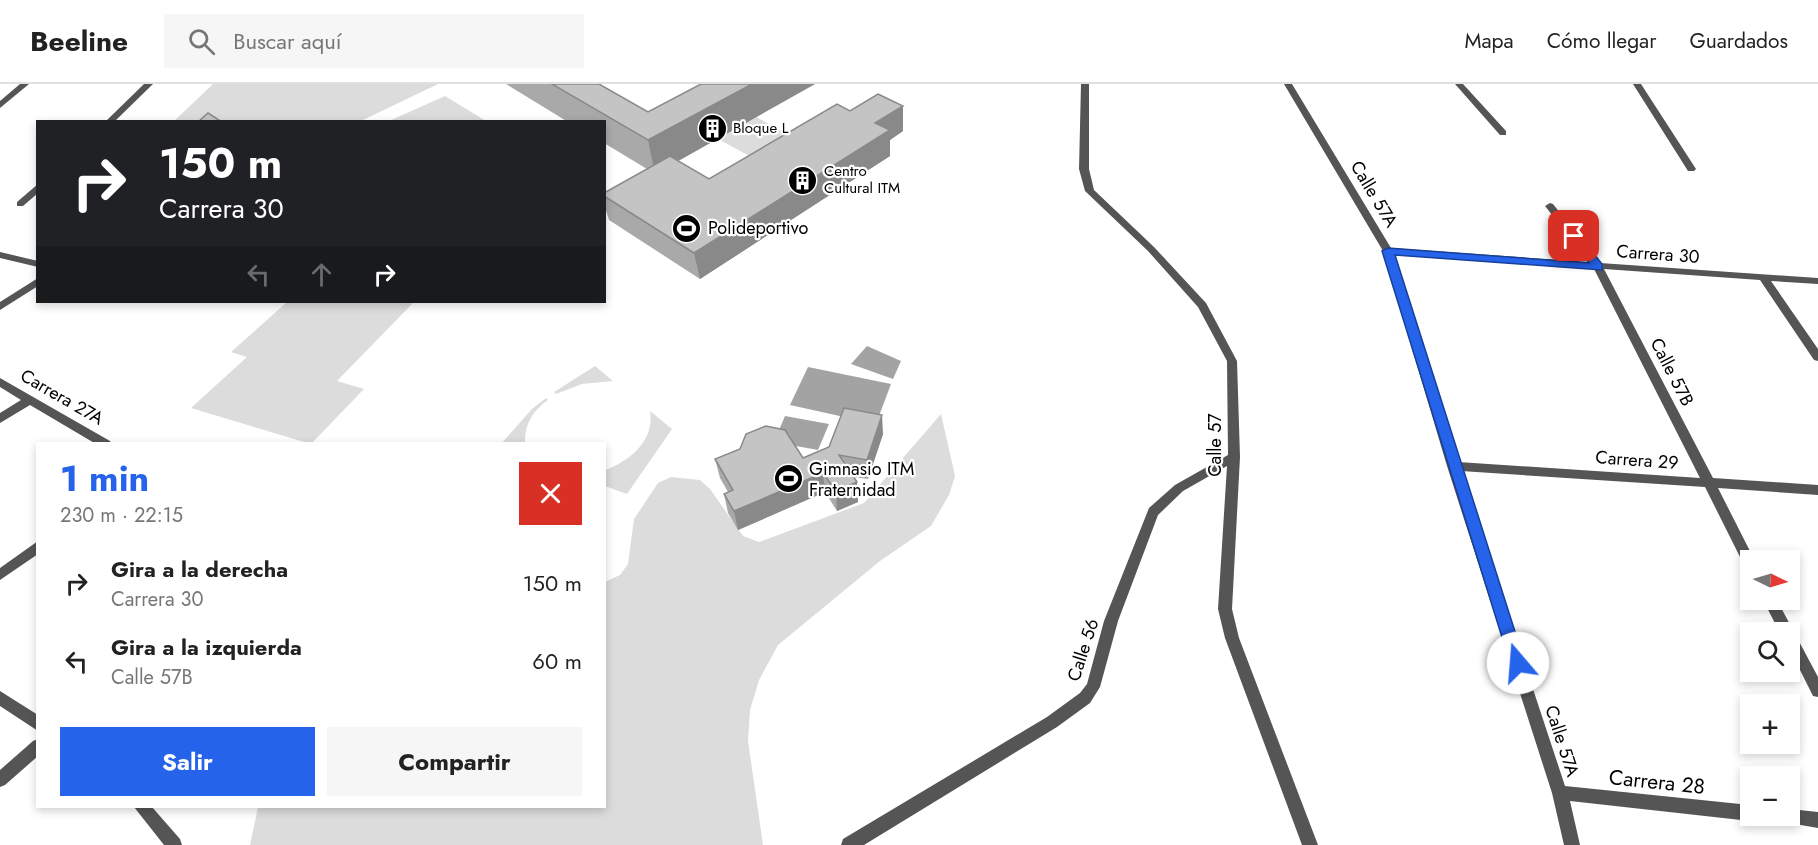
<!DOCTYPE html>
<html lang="es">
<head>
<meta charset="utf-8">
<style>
	:root { --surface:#fff; --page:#f6f6f6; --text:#222; --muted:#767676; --line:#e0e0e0; --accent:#2563eb }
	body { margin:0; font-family:Jost,sans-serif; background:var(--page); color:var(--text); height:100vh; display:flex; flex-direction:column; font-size:22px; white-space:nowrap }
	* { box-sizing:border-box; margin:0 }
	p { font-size:20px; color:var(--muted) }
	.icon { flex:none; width:33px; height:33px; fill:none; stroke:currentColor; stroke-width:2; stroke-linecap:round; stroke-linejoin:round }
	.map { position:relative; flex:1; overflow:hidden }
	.panel { position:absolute; left:36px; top:358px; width:570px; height:366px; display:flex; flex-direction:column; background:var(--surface); border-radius:0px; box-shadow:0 3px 9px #0003 }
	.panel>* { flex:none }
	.banner { position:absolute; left:36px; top:36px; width:570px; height:183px; border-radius:0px; box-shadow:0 3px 9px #0003; background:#202124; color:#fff; overflow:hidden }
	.needle { width:39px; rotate:95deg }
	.buttons { position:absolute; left:1740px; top:466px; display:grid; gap:12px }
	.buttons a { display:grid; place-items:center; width:60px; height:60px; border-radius:0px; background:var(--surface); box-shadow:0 3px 9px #0003; font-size:30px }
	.pin { position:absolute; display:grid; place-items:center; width:51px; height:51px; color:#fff; margin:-26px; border-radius:12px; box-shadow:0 3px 9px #0006 }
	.me { position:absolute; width:66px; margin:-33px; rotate:342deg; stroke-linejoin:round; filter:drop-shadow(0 0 4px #0008) }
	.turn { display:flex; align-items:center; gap:21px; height:126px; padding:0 24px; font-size:27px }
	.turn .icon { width:78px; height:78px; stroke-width:2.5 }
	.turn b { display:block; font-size:42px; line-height:51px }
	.lanes { display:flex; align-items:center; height:57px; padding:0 24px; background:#0003; justify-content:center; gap:30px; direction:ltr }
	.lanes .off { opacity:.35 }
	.round { display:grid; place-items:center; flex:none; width:63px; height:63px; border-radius:0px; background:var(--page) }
	.overview { display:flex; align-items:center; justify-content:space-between; height:102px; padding:0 24px }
	h1 { font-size:36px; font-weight:700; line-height:45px; color:var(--accent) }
	.primary-button { display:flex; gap:12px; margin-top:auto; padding:12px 24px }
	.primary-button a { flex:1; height:69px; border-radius:0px; background:var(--accent); color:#fff; font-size:24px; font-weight:700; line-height:69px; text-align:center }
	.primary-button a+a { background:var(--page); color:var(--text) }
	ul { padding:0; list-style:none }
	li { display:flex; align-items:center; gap:18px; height:78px; padding:0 24px }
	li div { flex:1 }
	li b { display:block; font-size:22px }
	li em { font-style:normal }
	header { display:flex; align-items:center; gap:36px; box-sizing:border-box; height:84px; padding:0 30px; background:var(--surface); border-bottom:2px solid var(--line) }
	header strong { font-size:28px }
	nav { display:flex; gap:33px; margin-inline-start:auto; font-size:21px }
	.search { width:420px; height:54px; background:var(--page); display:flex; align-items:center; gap:15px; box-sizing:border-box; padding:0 21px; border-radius:0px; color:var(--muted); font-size:22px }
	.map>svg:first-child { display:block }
	.green { fill:#dcdcdc }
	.water { fill:#a3a3a3 }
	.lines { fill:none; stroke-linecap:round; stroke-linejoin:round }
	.minor { fill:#555; fill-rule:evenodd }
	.tertiary { fill:#555; fill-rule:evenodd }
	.wall { fill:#a9a9a9 }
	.shaded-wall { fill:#898989 }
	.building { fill:#c4c4c4; stroke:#898989; stroke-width:1.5 }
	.route { fill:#2563eb; stroke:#184099; stroke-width:1.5 }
	.labels { text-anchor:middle; stroke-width:4.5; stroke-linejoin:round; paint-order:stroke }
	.far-poi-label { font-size:15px; fill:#000; stroke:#fff; text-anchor:start }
	.street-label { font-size:18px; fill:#000; stroke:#fff }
	.poi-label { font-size:18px; fill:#000; stroke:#fff; text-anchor:start }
	.near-street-label { font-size:21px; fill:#000; stroke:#fff }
</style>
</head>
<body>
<header>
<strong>Beeline</strong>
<div class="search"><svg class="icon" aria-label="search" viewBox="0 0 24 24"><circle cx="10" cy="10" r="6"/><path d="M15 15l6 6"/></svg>Buscar aquí</div>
<nav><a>Mapa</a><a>Cómo llegar</a><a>Guardados</a></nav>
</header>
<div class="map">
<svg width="1818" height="761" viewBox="0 0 1818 761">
	<rect width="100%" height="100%" fill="#fff"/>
	<path class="green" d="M213,0H438L361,37L173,38Z
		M445,12L486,37H389Z
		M756,33L802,58L764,80L718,55Z
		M287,218H410L412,220L337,297L364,305L311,360L191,324L247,273L231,268Z
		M595,282L613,297L582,300L556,310L554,308Z
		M546,314L548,316C533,326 524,341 525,360H501L532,325Z
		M650,327L672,345L627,410L605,402V386C630,377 655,356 650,327Z
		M941,330L955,392L949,411L931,442L880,477L778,561L759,596L750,626L748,657L763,761H250L258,723H604L605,498L620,491L628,480L634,435L658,399L671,393L700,396L710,405L743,452L759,458L864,419Z"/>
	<path class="water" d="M867,262L901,277L893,295L851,280Z
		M808,283L891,300L876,340L790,321Z
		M785,332L829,340L818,366L774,358Z"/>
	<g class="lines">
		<path class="minor" d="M144,0H153L114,38H105Z
			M1081,0H1089V85L1094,106L1154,163L1206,219L1237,277L1240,373L1232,525L1239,554L1318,761H1302L1225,554L1218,525L1227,382L1183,407L1158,431L1118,537L1100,603L1090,619L1057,643L864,761H841L843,755L1047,633L1080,609L1087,600L1104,537L1149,424L1175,401L1228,371L1227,277L1198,223L1148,167L1085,107L1079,85Z
			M1284,0H1292L1391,164L1589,178L1545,122L1550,119L1553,120L1600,179L1818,194V200L1771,197L1818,265V277L1814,276L1760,196L1604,185L1713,394L1818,401V411L1718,404L1755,477H1750V484L1745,483L1705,403L1461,387L1565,702L1750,721V732H1756L1755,734L1750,737L1570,717L1580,761H1564L1552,709L1447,382L1383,167ZM1394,171L1594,185L1700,394L1458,378Z
			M1455,0H1463L1506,47V51H1500Z
			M1633,0H1641L1696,85L1694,87H1688Z
			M38,100V109L23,122H17V118Z
			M0,168L38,177V183L0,174Z
			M38,194V202L0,226V218Z
			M0,294L110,357L112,360H96L30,321L0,339V329L21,316L0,303Z
			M38,457V470L0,496V484Z
			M1763,516H1777L1818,593V613L1813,612L1790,566V549H1780Z
			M0,607L38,631V647L0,622Z
			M38,655V672L5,701L0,703V686L33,657Z
			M134,723H152L180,755L182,761H164Z
			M1790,725L1818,728V744L1778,737L1775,732H1790Z"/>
		<path class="tertiary" d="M20,0H29L0,24V17Z"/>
	</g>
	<path class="wall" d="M506,0H599L648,28L701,0H815L678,77L709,95L850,27L903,22V47L890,56V72L700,195L609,136L604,120V109L647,85L604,59V38H568Z
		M883,350L868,395L853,393L858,418L837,427L825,408L738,446L728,429L724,410L728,408L720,394L715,375L803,374Z"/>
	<path class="shaded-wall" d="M752,0H815L655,90L648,56Z
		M903,22V47L890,56V72L700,195L694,169L875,39Z
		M882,331L883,350L868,395L867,376Z
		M823,389L825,408L738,446L734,427Z
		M857,398L858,418L837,427L836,407Z"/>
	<path class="building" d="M552,0H599L648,28L701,0H752L648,56Z
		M878,10L903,22L875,39L890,46L694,169L604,112V109L670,72L709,95L837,20L850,27Z
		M208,29L222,38H198Z
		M844,324L882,331L867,376L839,371L857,398L836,407L823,389L734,427L724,410L733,406L715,375L740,365L746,350L766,342L785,346L803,374L829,363Z"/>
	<path class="route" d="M1570,150H1578L1602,180V186L1395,171L1525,579L1523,584L1518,586L1512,584L1510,579L1382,167L1388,164L1589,179L1569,152Z"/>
	<defs>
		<symbol id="building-disc" viewBox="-11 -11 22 22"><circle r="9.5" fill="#000" stroke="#fff"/><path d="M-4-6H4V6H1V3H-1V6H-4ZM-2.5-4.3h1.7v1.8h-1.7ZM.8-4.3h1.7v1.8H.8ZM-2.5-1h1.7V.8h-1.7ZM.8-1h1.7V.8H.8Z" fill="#fff"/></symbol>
		<symbol id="stadium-disc" viewBox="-11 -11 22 22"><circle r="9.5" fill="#000" stroke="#fff"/><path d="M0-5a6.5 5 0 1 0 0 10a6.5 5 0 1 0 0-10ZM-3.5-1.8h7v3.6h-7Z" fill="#fff"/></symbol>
	</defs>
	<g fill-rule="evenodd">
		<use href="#building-disc" x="696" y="28" width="33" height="33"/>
		<use href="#building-disc" x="786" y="80" width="33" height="33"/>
		<use href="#stadium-disc" x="670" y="128" width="33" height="33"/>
		<use href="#stadium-disc" x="772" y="378" width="33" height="33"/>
	</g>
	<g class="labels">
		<g class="far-poi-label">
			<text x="733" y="49">Bloque L</text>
			<text x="824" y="92">Centro<tspan x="824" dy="17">Cultural ITM</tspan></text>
		</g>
		<g class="street-label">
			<text transform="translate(1374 110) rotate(59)" y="6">Calle 57A</text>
			<text transform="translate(1658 170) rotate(4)" y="6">Carrera 30</text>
			<text transform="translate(1672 288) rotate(63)" y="6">Calle 57B</text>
			<text transform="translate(62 313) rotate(30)" y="6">Carrera 27A</text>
			<text transform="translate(1215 361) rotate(-90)" y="6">Calle 57</text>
			<text transform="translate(1637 376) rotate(4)" y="6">Carrera 29</text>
			<text transform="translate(1083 566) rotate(-72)" y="6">Calle 56</text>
			<text transform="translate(1562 657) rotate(72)" y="6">Calle 57A</text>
		</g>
		<g class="poi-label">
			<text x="708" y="150">Polideportivo</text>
			<text x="809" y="391">Gimnasio ITM<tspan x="809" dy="21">Fraternidad</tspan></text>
		</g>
		<g class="near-street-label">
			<text transform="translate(1657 698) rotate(6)" y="7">Carrera 28</text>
		</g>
	</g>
</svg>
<div class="buttons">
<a><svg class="needle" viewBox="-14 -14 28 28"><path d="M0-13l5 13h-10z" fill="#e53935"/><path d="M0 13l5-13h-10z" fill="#767676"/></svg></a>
<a><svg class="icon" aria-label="search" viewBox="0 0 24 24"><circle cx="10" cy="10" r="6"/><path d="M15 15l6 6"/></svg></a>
<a>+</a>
<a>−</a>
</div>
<div class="pin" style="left:1574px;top:152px;background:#d93025"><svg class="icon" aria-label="arrive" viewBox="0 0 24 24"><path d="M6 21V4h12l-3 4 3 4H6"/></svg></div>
<svg class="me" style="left:1518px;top:579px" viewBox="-20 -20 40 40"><circle r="19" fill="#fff"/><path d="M0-13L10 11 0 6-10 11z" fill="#2563eb"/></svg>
<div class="banner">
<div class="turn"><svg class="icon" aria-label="right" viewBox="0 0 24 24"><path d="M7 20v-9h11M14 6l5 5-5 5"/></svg><div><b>150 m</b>Carrera 30</div></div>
<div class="lanes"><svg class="icon off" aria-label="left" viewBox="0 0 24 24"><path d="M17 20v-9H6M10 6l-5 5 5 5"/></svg><svg class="icon off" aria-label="ahead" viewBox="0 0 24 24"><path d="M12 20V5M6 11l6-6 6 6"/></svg><svg class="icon" aria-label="right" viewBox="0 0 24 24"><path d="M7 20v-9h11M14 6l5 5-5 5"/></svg></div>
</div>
<section class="panel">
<div class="overview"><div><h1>1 min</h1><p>230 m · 22:15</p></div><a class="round" style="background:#d93025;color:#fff"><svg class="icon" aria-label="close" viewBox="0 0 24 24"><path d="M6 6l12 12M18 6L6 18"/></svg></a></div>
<ul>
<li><svg class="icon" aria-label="right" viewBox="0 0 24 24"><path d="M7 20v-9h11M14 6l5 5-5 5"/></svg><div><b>Gira a la derecha</b><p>Carrera 30</p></div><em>150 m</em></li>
<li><svg class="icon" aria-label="left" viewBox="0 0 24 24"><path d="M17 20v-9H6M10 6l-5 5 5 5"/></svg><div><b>Gira a la izquierda</b><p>Calle 57B</p></div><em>60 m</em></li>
</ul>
<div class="primary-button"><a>Salir</a><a>Compartir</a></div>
</section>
</div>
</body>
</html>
